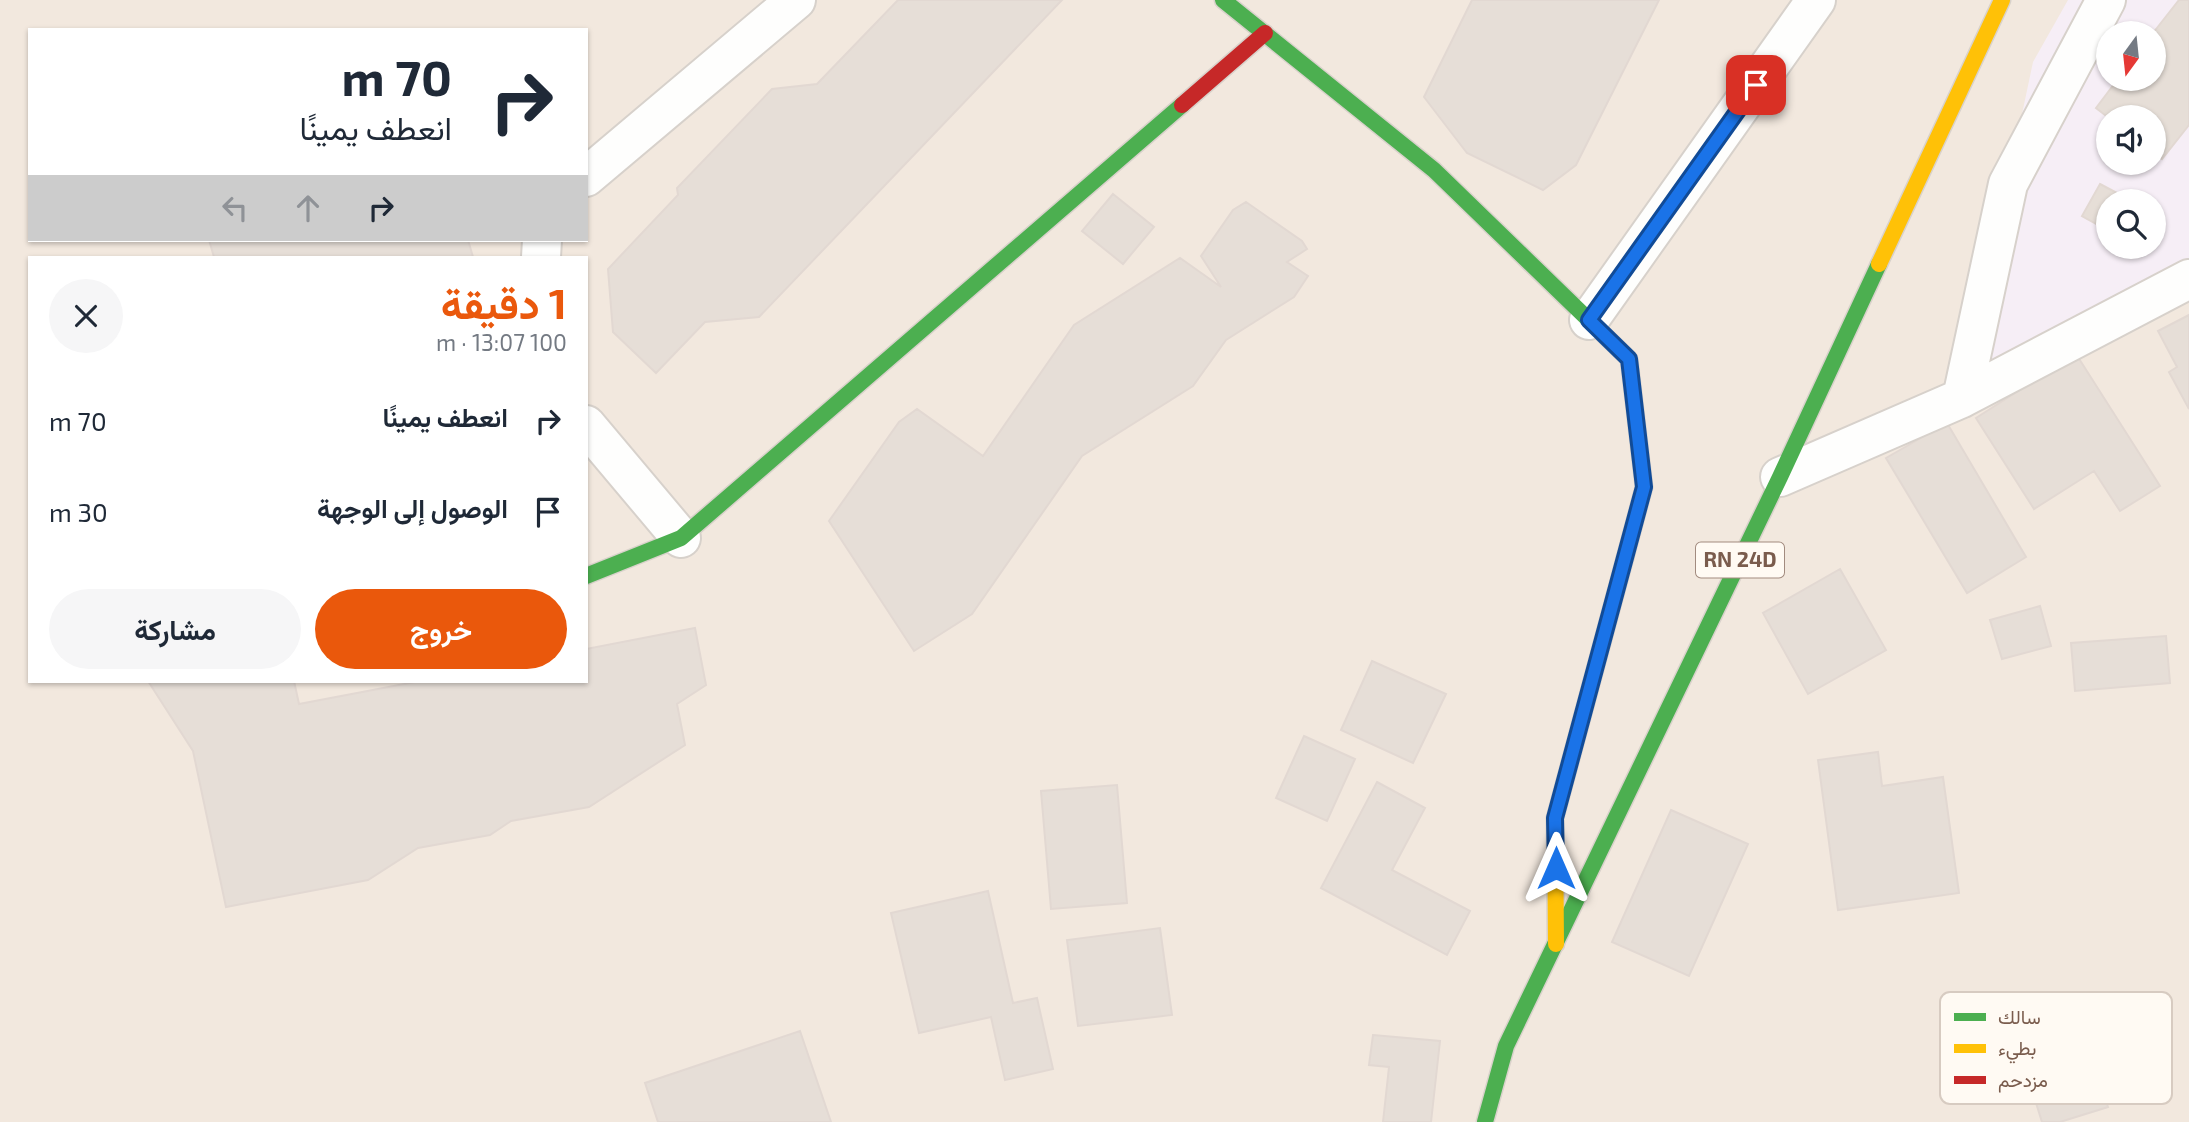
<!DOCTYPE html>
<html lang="ar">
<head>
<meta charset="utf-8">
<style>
	:root { --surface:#fff; --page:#f6f6f7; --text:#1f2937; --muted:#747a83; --accent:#ea580c }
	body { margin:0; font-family:"Exo 2",Vazirmatn,sans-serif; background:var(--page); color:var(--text); direction:rtl; height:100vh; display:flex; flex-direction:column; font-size:26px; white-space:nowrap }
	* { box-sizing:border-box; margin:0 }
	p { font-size:23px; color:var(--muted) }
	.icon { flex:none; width:38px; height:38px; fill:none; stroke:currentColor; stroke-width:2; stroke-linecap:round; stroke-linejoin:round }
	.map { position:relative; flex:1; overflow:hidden; direction:ltr }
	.sheet { position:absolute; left:28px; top:256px; width:560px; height:427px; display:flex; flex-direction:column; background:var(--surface); border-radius:0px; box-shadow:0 2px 5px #0004; direction:rtl }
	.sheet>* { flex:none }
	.banner { position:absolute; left:28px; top:28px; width:560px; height:214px; border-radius:0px; box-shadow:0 2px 5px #0004; direction:rtl; background:#fff; color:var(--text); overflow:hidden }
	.needle { width:46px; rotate:195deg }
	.tools { position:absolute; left:2096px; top:21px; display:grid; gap:14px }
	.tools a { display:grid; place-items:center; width:70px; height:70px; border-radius:50%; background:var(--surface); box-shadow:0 2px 5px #0004; font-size:35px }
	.pin { position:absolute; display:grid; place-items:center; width:60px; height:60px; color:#fff; margin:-30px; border-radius:14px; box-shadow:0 4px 10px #0006 }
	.me { position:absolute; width:77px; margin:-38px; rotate:0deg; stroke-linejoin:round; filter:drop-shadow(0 0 5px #0008) }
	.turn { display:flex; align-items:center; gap:24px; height:147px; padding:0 21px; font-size:32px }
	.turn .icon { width:91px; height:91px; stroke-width:2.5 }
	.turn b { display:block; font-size:49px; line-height:60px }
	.lanes { display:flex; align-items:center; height:66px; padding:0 21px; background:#0003; justify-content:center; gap:35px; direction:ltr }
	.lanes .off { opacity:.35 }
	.round { display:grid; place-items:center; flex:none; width:74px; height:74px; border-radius:37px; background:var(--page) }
	.headline { display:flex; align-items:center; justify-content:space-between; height:119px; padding:0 21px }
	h1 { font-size:42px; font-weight:700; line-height:52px; color:var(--accent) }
	.cta { display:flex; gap:14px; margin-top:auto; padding:14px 21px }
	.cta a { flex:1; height:80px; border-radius:42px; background:var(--accent); color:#fff; font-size:28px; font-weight:700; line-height:80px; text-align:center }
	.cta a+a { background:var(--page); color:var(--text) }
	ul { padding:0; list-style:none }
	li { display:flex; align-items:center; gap:21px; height:91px; padding:0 21px }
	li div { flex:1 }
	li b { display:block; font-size:26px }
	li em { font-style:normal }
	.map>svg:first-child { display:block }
	.residential { fill:#f2e8de; fill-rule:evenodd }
	.education { fill:#f6eef6; fill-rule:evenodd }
	.building { fill:#e6ded7; stroke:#e2d8d2; stroke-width:2 }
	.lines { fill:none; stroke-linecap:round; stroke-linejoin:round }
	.street-casing { stroke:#d7d1cb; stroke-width:42 }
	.fast-casing { stroke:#d9d2cb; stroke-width:19 }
	.slow-casing { stroke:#d9d2cb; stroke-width:19 }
	.jam-casing { stroke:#d9d2cb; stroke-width:19 }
	.street { stroke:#fefefd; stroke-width:38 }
	.fast { stroke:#4caf50; stroke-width:16 }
	.slow { stroke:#ffc107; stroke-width:16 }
	.jam { stroke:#c62828; stroke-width:16 }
	.route-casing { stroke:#114b97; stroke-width:18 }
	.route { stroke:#1a73e8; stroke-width:12 }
	.labels { text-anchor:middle; stroke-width:5; stroke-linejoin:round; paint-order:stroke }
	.shield { fill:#fffaf3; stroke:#a28b7f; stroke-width:2 }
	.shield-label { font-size:21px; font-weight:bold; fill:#7a5c4d }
	.key { fill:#fffaf3; stroke:#d7cbc1; stroke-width:2 }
	.key-label { font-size:19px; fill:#7a5c4d }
</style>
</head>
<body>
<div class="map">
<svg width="2189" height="1122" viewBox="0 0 2189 1122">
	<rect width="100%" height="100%" fill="#f9f5f0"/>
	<path class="residential" d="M0,0H2189V1122H0ZM30,30H586V240H30ZM2109,33H2154V79H2109ZM2109,117H2154V163H2109ZM2109,201H2154V247H2109ZM30,257H586V681H30Z"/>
	<path class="education" d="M2068,0H2189V279L1962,398L2033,62ZM2109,33H2154V79H2109ZM2109,117H2154V163H2109ZM2109,201H2154V247H2109Z"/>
	<path class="building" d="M898,0H1062L759,317L705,322L656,373L613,332L608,269L678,195L677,188L772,89L817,84Z
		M1472,0H1659L1576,165L1543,190L1467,153L1424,97Z
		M2179,0H2189V125L2162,159L2154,153V117L2109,118L2096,108L2118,79H2154L2153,33Z
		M2100,184L2132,201H2109V231L2082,216Z
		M1113,194L1154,227L1123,264L1082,231Z
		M1246,202L1302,241L1307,249L1287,262L1308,276L1294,297L1226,340L1193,386L1082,456L972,614L914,651L829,521L899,422L917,409L983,456L1074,325L1180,258L1221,287L1201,256L1233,210Z
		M209,240H468L473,257H214Z
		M2189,315V409L2169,372L2177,367L2158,331Z
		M2076,354L2160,486L2120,511L2094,471L2034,509L1976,418Z
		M1947,423L2026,557L1967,593L1886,458Z
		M1840,569L1886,650L1808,694L1763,613Z
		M2040,606L2051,646L2002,659L1990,620Z
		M695,628L706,685L677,704L685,745L589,807L511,821L490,835L418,848L368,880L226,907L193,751L148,681H294L299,704L420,681H586V649Z
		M2166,636L2170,683L2075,691L2071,643Z
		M1372,661L1446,694L1413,763L1341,730Z
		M1304,736L1355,759L1327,821L1276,798Z
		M1878,752L1882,786L1943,777L1959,893L1838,910L1818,760Z
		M1377,782L1425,808L1392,870L1470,911L1447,955L1321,888Z
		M1117,785L1127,903L1051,909L1041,791Z
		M1671,810L1748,844L1689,976L1612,942Z
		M988,891L1013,1003L1037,998L1053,1069L1005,1080L991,1017L919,1033L891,913Z
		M1160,928L1172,1015L1078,1026L1067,940Z
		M800,1031L831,1122H658L645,1083Z
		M1373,1035L1440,1041L1431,1122H1383L1389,1067L1369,1065Z
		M2089,1048L2108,1107L2060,1122H2042L2025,1068Z"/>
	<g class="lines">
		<defs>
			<path id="street" d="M586,177L796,0
				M541,257L542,240
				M1589,320L1816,0
				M1962,398L2008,184L2106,0
				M586,425L681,538
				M1780,477L1962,398L2189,279"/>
			<path id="fast" d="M1223,0L1434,170L1629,359L1644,487L1625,558
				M586,576L681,538L1182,105
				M1485,1122L1506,1046L1780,477L1879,264"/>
			<path id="slow" d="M1879,264L2002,0
				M1556,944L1555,818L1625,558"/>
			<path id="jam" d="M1182,105L1265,33"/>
		</defs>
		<use href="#street" class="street-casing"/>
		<use href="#fast" class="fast-casing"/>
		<use href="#slow" class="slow-casing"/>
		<use href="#jam" class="jam-casing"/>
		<use href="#street" class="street"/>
		<use href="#fast" class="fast"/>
		<use href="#slow" class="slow"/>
		<use href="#jam" class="jam"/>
	</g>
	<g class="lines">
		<defs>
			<path id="route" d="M1556,868L1555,818L1644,487L1629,359L1589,320L1756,85"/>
		</defs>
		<use href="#route" class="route-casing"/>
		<use href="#route" class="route"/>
	</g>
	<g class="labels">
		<rect class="shield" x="1696" y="542.5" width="88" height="35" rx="5"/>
		<g class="shield-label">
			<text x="1740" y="567">RN 24D</text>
		</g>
	</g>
	<rect x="1940" y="992" width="232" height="112" rx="10" class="key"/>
	<rect x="1954" y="1013" width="32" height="8" fill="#4caf50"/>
	<rect x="1954" y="1044" width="32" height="9" fill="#ffc107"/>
	<rect x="1954" y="1076" width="32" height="8" fill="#c62828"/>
	<g class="key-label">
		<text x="1998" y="1024">سالك</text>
		<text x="1998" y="1055">بطيء</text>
		<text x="1998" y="1087">مزدحم</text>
	</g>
</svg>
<div class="tools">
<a><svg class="needle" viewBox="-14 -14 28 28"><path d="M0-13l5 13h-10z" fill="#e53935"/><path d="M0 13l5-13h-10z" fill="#747a83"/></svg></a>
<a><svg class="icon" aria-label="sound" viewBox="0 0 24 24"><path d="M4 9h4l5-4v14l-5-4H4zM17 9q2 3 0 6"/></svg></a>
<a><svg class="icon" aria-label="search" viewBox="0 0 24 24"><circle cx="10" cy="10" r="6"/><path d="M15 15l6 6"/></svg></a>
</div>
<div class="pin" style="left:1756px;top:85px;background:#d93025"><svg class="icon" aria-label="arrive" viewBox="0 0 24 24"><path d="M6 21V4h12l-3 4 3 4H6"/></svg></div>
<svg class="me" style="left:1556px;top:868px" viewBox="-20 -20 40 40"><path d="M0-17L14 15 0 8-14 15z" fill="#1a73e8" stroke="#fff" stroke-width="4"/></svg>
<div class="banner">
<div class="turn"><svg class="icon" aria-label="right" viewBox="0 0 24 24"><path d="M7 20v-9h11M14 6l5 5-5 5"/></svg><div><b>70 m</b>انعطف يمينًا</div></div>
<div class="lanes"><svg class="icon off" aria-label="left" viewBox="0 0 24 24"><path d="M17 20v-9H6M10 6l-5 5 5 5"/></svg><svg class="icon off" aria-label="ahead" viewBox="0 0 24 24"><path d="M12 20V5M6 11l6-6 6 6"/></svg><svg class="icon" aria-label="right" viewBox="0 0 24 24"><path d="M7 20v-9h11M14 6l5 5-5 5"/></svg></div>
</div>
<section class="sheet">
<div class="headline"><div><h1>1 دقيقة</h1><p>100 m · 13:07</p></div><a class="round"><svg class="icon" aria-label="close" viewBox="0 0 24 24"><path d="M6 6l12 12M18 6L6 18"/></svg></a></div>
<ul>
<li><svg class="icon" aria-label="right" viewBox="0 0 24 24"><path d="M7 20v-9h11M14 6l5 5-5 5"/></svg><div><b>انعطف يمينًا</b></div><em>70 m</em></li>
<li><svg class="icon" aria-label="arrive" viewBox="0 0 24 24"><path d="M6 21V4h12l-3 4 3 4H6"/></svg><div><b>الوصول إلى الوجهة</b></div><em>30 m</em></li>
</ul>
<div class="cta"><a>خروج</a><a>مشاركة</a></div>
</section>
</div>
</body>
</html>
